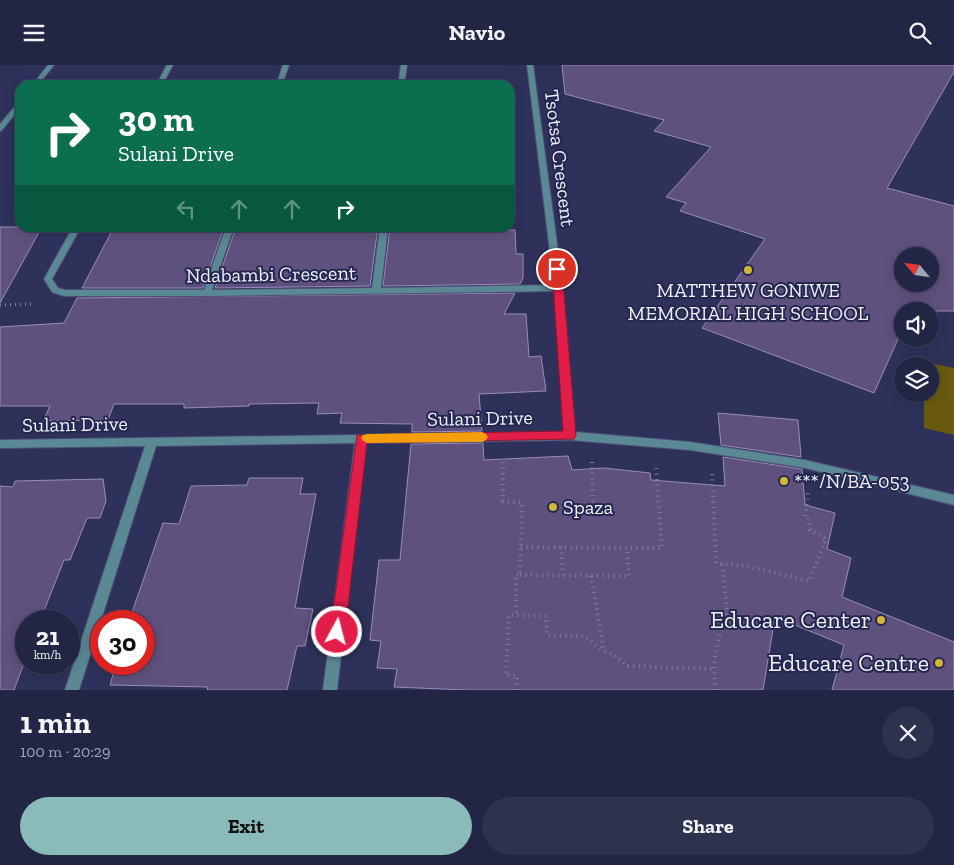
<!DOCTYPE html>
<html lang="en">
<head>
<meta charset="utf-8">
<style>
	:root { --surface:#222644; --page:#2e324f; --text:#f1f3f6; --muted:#a2a5b2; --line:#3f435d; --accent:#8bbbb9 }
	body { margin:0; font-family:"Zilla Slab",serif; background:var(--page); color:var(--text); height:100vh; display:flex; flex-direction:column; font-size:19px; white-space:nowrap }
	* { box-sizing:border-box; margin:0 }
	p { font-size:16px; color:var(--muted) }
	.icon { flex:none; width:28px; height:28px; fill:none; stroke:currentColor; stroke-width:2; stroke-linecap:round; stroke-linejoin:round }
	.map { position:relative; height:625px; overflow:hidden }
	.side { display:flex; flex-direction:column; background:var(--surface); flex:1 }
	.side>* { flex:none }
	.top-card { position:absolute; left:15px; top:15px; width:500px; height:152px; border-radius:15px; box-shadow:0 2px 12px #0003,0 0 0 1px var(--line); background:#0b6e4f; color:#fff; overflow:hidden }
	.needle { width:32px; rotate:299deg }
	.controls { position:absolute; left:894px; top:182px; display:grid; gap:10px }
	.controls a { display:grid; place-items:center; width:45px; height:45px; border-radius:50%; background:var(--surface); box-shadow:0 2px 12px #0003,0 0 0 1px var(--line); font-size:25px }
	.speed { position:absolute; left:15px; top:545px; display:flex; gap:10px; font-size:25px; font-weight:700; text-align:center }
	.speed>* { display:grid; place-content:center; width:65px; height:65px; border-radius:50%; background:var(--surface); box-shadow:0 2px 12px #0003,0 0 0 1px var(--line); line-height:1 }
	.speed small { font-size:12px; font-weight:400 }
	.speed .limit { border:8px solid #d22; background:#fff; color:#111 }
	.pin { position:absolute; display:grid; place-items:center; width:42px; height:42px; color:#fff; margin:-21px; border:2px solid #fff; border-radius:50%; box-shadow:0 1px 5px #0007 }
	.me { position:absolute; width:55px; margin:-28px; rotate:7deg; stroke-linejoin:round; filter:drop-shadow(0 0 4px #0008) }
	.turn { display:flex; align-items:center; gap:18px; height:105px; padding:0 20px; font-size:22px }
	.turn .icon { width:65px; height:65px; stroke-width:2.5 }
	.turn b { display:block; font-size:35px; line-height:42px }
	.lanes { display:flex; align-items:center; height:48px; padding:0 20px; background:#0003; justify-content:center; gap:25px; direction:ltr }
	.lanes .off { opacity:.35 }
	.round { display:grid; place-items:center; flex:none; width:52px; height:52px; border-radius:26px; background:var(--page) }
	.head { display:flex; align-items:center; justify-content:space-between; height:85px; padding:0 20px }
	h1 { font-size:30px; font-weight:800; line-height:38px }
	.primary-button { display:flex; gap:10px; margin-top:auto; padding:10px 20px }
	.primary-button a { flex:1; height:58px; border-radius:30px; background:var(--accent); color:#111; font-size:20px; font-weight:800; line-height:58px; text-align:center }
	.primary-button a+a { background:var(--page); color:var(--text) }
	header { display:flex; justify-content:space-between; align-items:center; height:65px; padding:0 20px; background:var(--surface); font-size:22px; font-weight:800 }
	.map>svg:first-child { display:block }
	.green { fill:#685b10 }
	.building { fill:#5f517d; stroke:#9a8cbc; fill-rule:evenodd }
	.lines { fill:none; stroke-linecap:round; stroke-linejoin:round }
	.minor-casing { stroke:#4c5075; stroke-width:2 }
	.path-far1 { stroke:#7d819f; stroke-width:3; stroke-dasharray:1 4; stroke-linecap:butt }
	.path { stroke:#7d819f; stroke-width:4; stroke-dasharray:1 4.5; stroke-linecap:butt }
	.minor { fill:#5b8895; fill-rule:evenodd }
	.route { fill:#e11d48; stroke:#92132f }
	.slow { fill:#f59e0b }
	.poi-dot { fill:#d0b836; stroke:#25274f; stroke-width:2 }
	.labels { text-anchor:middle; stroke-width:4; stroke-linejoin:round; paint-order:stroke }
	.street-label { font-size:20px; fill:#eceffe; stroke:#25274f }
	.poi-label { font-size:20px; fill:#eceffe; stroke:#25274f; text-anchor:start }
	.near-poi-label { font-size:24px; fill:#eceffe; stroke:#25274f; text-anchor:end }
</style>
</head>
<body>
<header><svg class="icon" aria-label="menu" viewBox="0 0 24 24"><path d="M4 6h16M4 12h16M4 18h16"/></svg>Navio<svg class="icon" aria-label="search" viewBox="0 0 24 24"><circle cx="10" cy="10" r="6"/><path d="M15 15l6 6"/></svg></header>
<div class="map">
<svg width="954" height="625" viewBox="0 0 954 625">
	<rect width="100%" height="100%" fill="#2e325b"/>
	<path class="green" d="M924,297L954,303V370L924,363V329H930V301H924Z"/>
	<path class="building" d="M562,0H954V7L887,123L954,141V246H902V265L874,328L702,263L765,174L680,146L686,138L666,132L711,82L654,66L664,55L565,29ZM902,191H930V219H902Z
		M0,162H42L0,238Z
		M114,162H224L203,223H82Z
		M236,162H378L370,221L215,223Z
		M390,162H444V165H515L516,189H523V213L520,219L383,221Z
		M515,228L504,249H526L529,292L541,291L546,326L479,329L482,366L412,367V359L340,358L342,348L317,349L319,338L249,339V341L184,343V339H114L108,355L43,356L50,341H0V262L64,258L77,233Z
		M718,348L798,355L801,392L721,380Z
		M483,378L484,395L568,391L572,405L604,403L650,408L651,415L725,421L723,392L802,404L805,440L835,448L827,484L851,493L842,532L954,577V625H832L844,580L775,552L763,625H467L394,622L397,604L377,603L381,576L370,575L379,495H400L411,379Z
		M249,413H303L300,429H316L295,543L313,544L305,581H297L287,625H207L208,622L110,620L116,599H144V556H129L163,458L179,459L191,421L247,420Z
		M103,414L106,436L100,453H87L70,495H64L40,556H26V593L14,625H0V421L13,422L15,416Z"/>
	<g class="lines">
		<defs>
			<path id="minor" d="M48,0H54L38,20H32Z
				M167,0H173L162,20H156Z
				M283,0H289L282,20H276Z
				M401,0H407L404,20H398Z
				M527,0H533L563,223L575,367L690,377L805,395L954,430V440L805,403L690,385L570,375L366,378L337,625H323L355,378L156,381L79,625H65L145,381L0,383V375L564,367L555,226L207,231H64L52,227L44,214L73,162H81L52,214L58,223L65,225H204L226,162H234L212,225L372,223L380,162H388L381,223L554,220Z
				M20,37V43L2,65L0,66V59L18,38Z"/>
		</defs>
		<use href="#minor" class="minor-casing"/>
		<path class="path-far1" d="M0,240L31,239L34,237"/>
		<path class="path" d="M503,397V436L522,438L520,510H516V550
			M592,397L593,439
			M712,409L716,498L745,501L809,516L826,474L810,465L808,453L805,452L808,432L807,425
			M521,482L662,483L656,403
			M561,482L563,510
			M520,510L629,511L627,484
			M591,511L604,586L614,590L628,601L714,604
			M517,625V611L506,610L509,550L546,551L547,570L584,571L604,586
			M715,625L714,598L722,557L727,545L722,498"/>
		<use href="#minor" class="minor"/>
	</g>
	<path class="route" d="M557,201L562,204L576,371L574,374L367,378L345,567L342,572L337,574L332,572L330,567L357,370L563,366L552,204Z"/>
	<path class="slow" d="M482,367L486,369L488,372L486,375L482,377L367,378L363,376L361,373L363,370L367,369Z"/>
	<g class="poi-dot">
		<circle cx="748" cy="205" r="5"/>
		<circle cx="784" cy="416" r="5"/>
		<circle cx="553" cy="442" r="5"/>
		<circle cx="881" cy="555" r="5"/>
		<circle cx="939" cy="598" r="5"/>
	</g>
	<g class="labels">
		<g class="street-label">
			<text transform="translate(560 93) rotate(83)" y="7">Tsotsa Crescent</text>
			<text transform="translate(271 209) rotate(-1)" y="7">Ndabambi Crescent</text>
			<text transform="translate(480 353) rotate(-1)" y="7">Sulani Drive</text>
			<text transform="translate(75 359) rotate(-1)" y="7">Sulani Drive</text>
		</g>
		<g class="poi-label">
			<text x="748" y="232" text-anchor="middle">MATTHEW GONIWE<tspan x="748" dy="23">MEMORIAL HIGH SCHOOL</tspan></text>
			<text x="794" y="423">***/N/BA-053</text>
			<text x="563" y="449">Spaza</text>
		</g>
		<g class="near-poi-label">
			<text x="871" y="563">Educare Center</text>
			<text x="929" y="606">Educare Centre</text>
		</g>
	</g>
</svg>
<div class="controls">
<a><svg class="needle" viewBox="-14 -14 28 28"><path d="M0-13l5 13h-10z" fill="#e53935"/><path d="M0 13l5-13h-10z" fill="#a2a5b2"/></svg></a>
<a><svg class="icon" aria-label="sound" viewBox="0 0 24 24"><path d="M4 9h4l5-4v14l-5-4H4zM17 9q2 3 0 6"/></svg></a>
<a><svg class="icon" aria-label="layers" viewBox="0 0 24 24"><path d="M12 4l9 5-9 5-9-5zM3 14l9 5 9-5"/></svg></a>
</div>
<div class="speed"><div>21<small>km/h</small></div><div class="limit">30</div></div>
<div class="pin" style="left:557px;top:204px;background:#d93025"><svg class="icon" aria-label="arrive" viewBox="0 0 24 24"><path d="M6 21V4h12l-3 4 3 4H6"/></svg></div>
<svg class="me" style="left:337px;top:567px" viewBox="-20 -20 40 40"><circle r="17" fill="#e11d48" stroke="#fff" stroke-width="3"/><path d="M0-11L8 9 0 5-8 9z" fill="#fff"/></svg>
<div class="top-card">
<div class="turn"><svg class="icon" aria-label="right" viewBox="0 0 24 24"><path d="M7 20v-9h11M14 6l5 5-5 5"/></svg><div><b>30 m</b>Sulani Drive</div></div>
<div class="lanes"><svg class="icon off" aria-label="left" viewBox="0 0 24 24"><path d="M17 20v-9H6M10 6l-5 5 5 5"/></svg><svg class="icon off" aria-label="ahead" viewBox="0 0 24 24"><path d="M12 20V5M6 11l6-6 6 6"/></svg><svg class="icon off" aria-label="ahead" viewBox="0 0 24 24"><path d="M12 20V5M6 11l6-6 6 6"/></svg><svg class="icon" aria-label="right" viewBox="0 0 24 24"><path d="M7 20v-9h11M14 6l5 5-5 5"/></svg></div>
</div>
</div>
<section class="side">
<div class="head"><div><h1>1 min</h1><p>100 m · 20:29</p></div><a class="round"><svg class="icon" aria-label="close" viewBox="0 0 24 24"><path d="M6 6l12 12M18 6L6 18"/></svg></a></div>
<div class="primary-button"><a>Exit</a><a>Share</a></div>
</section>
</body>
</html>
